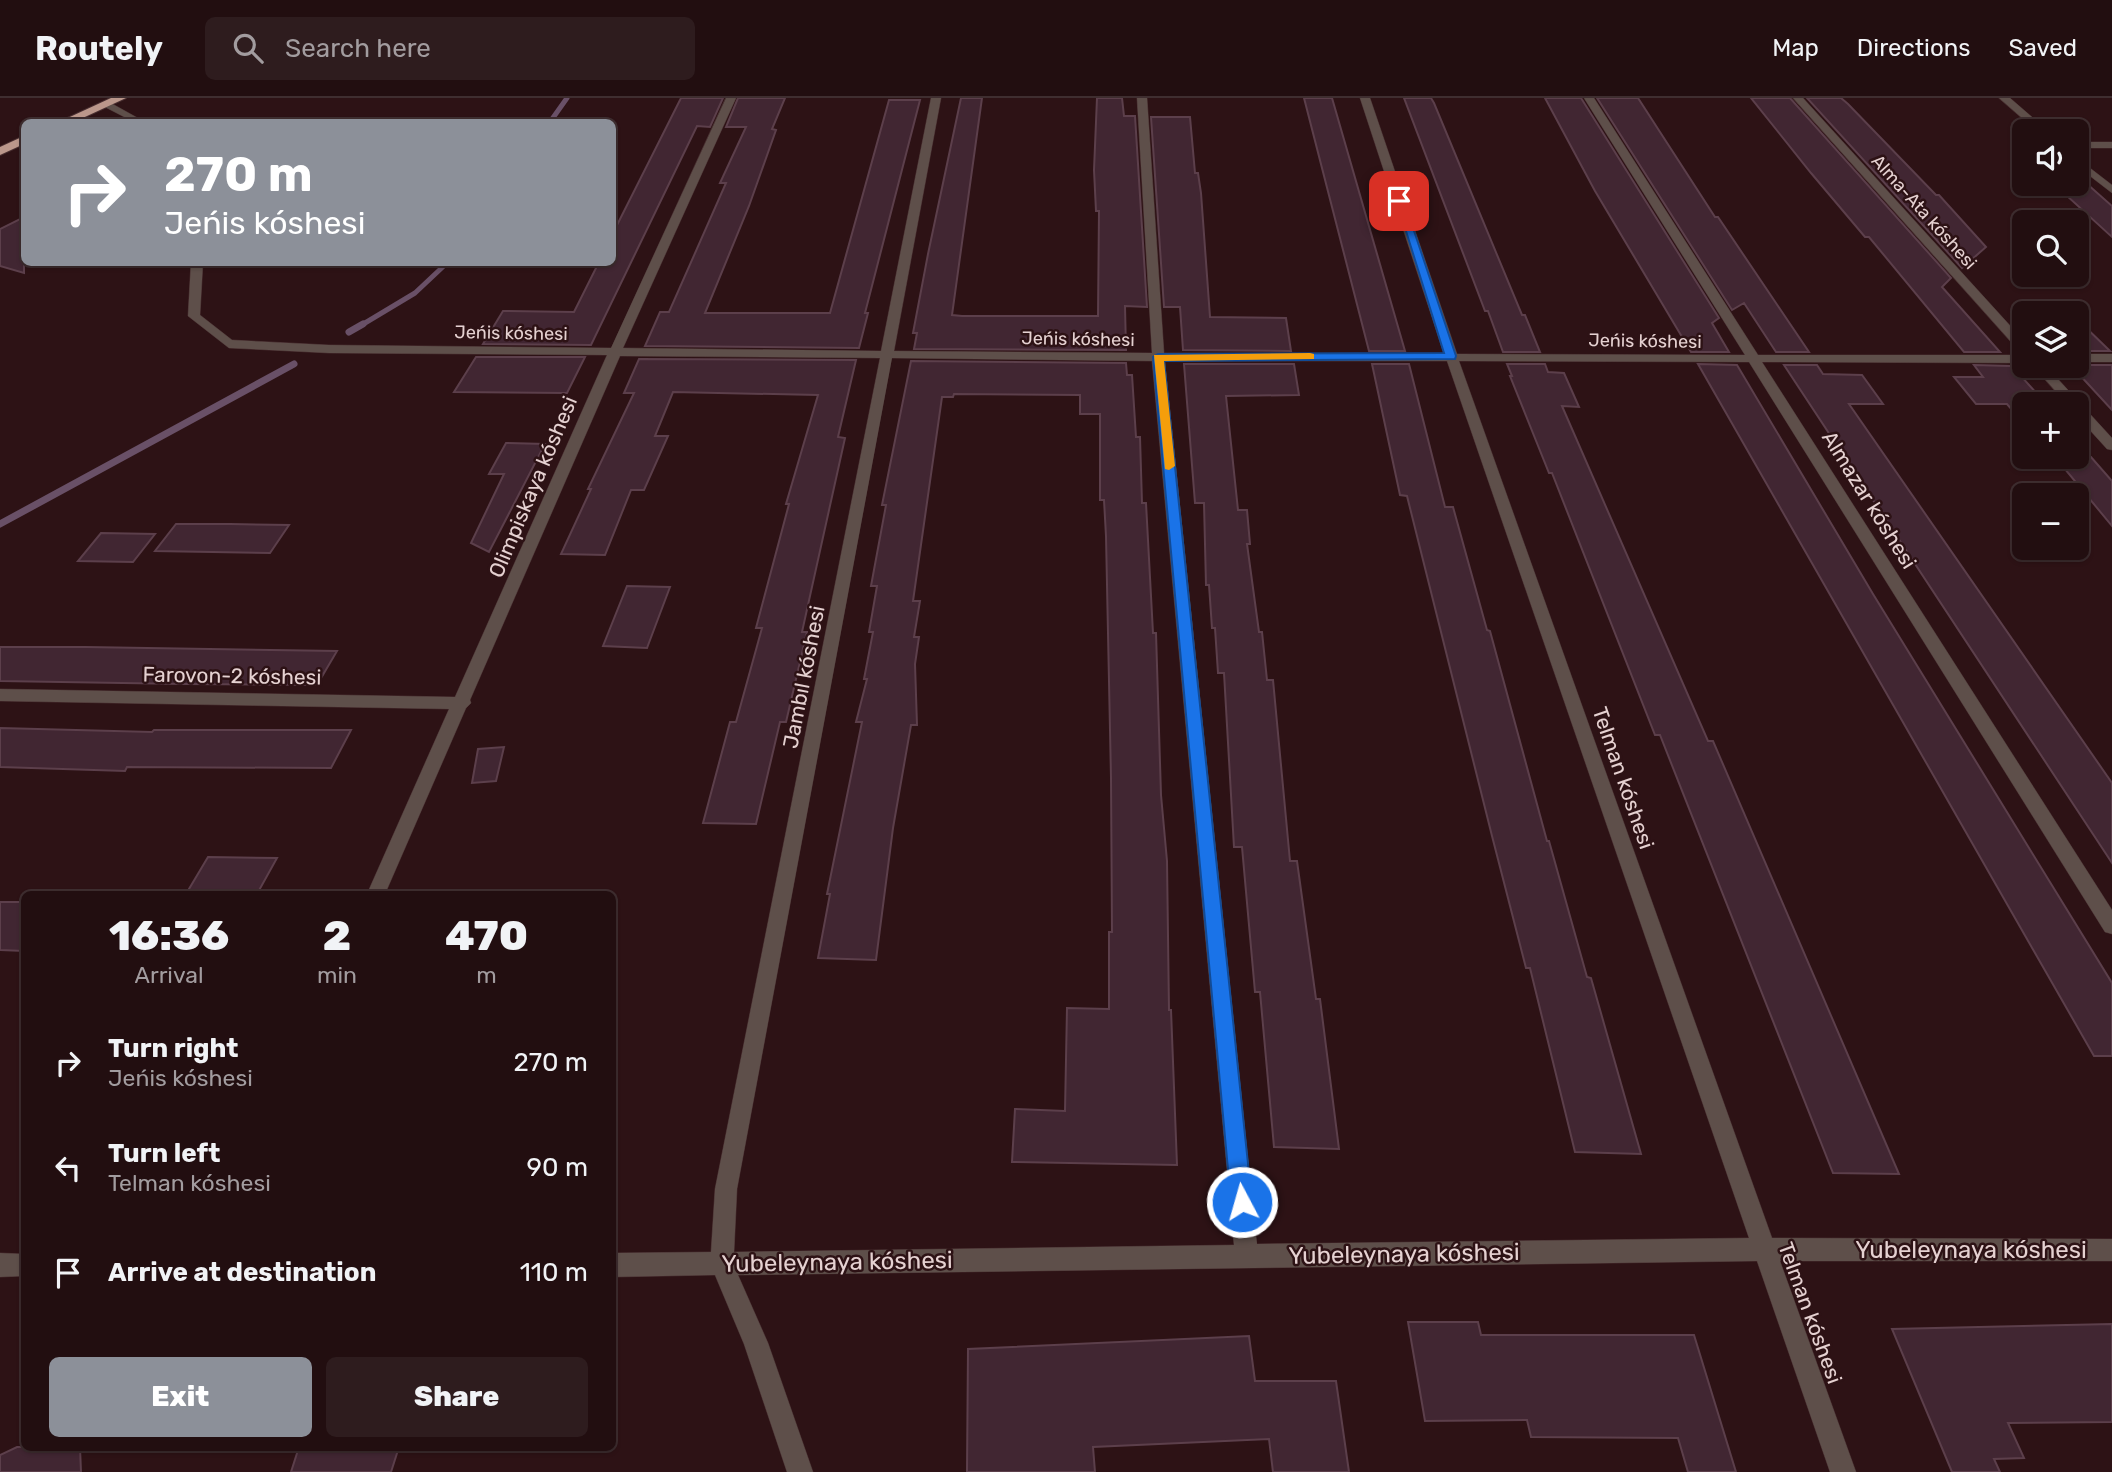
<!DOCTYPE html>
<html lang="en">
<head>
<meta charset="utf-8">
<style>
	:root { --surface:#220e10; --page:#2e1c1e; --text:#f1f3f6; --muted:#a29c9f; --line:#3f2e30; --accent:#8c9099 }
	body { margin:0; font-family:Rubik,sans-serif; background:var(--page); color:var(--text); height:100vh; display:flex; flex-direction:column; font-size:26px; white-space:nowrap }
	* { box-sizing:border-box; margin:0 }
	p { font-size:23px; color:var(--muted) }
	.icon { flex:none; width:38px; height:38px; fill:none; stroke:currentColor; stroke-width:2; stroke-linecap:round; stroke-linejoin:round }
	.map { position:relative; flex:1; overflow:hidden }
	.drawer { position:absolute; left:21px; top:793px; width:595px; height:560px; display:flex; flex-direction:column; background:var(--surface); border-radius:10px; box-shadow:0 2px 5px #0004,0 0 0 2px var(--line) }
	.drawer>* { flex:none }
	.hud { position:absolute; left:21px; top:21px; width:595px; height:147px; border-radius:10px; box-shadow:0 2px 5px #0004,0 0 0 2px var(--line); background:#8c9099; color:#fff; overflow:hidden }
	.tools { position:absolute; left:2012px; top:21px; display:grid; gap:14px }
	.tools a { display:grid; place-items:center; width:77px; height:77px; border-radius:10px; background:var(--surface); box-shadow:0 2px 5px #0004,0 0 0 2px var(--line); font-size:35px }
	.pin { position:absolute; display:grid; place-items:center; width:60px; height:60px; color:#fff; margin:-30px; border-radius:14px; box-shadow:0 4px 10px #0006 }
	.me { position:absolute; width:77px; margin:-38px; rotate:354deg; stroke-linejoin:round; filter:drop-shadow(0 0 5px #0008) }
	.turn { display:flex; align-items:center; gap:24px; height:147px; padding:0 28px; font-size:32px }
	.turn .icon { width:91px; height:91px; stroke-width:2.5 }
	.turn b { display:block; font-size:49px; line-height:60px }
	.eta { display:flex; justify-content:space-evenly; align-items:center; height:119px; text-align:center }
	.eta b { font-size:42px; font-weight:800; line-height:49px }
	.primary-button { display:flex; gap:14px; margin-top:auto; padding:14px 28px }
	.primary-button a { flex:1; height:80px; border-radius:10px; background:var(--accent); color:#fff; font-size:28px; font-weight:800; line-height:80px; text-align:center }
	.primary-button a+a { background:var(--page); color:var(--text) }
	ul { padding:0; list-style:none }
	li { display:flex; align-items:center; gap:21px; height:105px; padding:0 28px }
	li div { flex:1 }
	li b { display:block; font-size:26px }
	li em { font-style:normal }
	header { display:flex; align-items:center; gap:42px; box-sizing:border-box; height:98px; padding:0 35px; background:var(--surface); border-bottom:2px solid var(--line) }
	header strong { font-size:33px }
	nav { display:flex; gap:38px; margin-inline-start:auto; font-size:24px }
	.search { width:490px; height:63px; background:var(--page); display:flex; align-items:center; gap:18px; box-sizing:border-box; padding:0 24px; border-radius:10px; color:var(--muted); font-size:26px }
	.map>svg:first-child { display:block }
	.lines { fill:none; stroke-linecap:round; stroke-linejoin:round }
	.stream-far1 { stroke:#695067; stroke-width:5 }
	.stream { stroke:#695067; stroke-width:7 }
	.building { fill:#412632; stroke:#5c3f4b; stroke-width:2 }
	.minor-casing { stroke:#472d2f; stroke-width:1 }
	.highway-casing { stroke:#472d2f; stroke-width:2 }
	.minor { fill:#5e4f4a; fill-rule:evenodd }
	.highway { fill:#bb978b; fill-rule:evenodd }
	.route { fill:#1a73e8; stroke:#114b97; stroke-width:2 }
	.slow { fill:#f59e0b }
	.labels { text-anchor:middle; stroke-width:5; stroke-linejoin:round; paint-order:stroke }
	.far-street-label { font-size:18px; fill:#e5d1d1; stroke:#2d1215 }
	.street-label { font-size:21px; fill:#e5d1d1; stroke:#2d1215 }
	.near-street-label { font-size:24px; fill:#e5d1d1; stroke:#2d1215 }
</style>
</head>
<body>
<header>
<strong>Routely</strong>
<div class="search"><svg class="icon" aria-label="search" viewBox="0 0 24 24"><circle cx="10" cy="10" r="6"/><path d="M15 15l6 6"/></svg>Search here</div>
<nav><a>Map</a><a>Directions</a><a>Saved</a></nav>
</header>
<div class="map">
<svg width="2112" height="1374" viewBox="0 0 2112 1374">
	<rect width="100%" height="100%" fill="#2d1215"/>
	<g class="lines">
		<path class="stream-far1" d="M550,24L567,0
			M360,228L415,195L448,164"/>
		<path class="stream" d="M349,234L363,226
			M0,426L294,266"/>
	</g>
	<path class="building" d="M681,0H723L710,29L697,28L591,247L483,246L503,213L574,214L599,164H612V137Z
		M738,0H785L772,31L776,32L749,108L705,215H830L889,2H920L865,215H868L859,250L645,248L660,214H669L726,85H720L746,29H726Z
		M961,0H982L952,217L962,218H1098L1099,113H1096L1094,72L1097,0H1122L1124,18H1135L1147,209L1125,208L1126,252L914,251L917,235H913L928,156Z
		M1304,0H1332L1405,253H1369Z
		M1404,0H1431L1434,5L1522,217H1525L1540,254H1503L1488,213H1485Z
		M1545,0H1581L1719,220L1712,225L1729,254H1691L1595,93Z
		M1597,0H1638L1715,119H1718L1809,254H1776L1744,205L1732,212Z
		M1751,0H1790L1951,180L1942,189L2000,254H1964L1869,139H1865L1811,75Z
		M1807,0H1841L1848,6L1936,97H1939L1986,149L1962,170Z
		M1151,19H1190L1195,75H1198L1201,95L1210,219L1286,220L1291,253L1183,252L1180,209H1164Z
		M2077,77L2112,108V139L2054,86H2077Z
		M24,119V175L0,168V131Z
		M2077,221L2110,253H2077Z
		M476,259H585L567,295L454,294Z
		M639,261L856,262L838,339L845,340L802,534H807L786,624H780L756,726L703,725L730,624H736L762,530H756L789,406H786L818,297L673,294L655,338H668L644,392H631L605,457L561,456L591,391H588L634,295H624Z
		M911,263L1126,265L1127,277H1132L1136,339H1140L1142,405H1146L1153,535H1156L1161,697L1167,763L1169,912H1171L1177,1067L1012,1064L1015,1011L1065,1013L1067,910L1109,911V834H1112L1111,680L1106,438L1104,402H1100V316H1080V297L954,296L953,299H942L913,503H920L914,539H919L915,566L917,627H911L893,730L876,862L818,860L830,796H827L862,624H856L867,581H864L873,534H869L877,488H871L886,407H882Z
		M1184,266H1294L1299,297L1226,298L1238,412H1247L1250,446H1247L1259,534H1262L1267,582H1273L1290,763H1297L1316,901H1320L1339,1051L1274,1049L1260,894H1255L1242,749H1234L1224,575H1218L1215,530H1212L1209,487H1206L1204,405H1195Z
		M1372,266H1409L1445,409H1453L1487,532L1490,533L1547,743H1549L1587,879L1591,880L1641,1056L1575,1054L1530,870H1526L1492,738L1407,398L1400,397Z
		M1507,266H1545L1548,274L1564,275L1579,309L1562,308L1708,643H1713L1899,1076L1833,1075L1660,637H1655L1552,375H1549L1510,278H1512Z
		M1698,266L1737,267L1873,496L2112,885V958H2094Z
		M1784,267H1817L1823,276L1862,277L1883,306H1849L2112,685V765Z
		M1974,267L2012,268L2046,306H2025V327L2007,306H1976L1954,279H1983Z
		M2077,267H2112V312L2077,274Z
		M506,345L545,346L489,454L471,445L504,376H489Z
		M2055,359H2091L2112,383V428Z
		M176,426H230L289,427L270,455L155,453Z
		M101,435L155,436L133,464L78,463Z
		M627,488L670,489L647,550L603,548Z
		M0,549H86L337,553L317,587L184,586L0,583Z
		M0,630L152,634L154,632H351L331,670L127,669L125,673L0,669Z
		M504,649L496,683L472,685L478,651Z
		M208,759L277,760L257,796H186Z
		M0,804H24V853L0,852Z
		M1408,1224H1478L1481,1237H1694L1736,1374H1688L1678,1340L1531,1339L1527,1322L1425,1323Z
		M2112,1226V1324L2008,1325L2024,1360L1994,1361L2000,1374H1952L1892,1231Z
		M1249,1238L1255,1283H1336L1349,1374H1273L1269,1341L1093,1349L1095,1374H967L968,1251Z
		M17,1349H80L81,1374H0V1357Z
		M299,1349H399L391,1374H291Z"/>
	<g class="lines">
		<defs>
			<path id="minor" d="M726,0H736L623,250L881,253L931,0H941L894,253L1152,255L1137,0H1147L1164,255L1444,256L1360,0H1370L1457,256L1745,257L1584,0H1594L1758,257H2025V265L1762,264L2112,812V836L2105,834L1749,264L1459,263L1772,1140L2112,1141V1163H1780L1856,1374H1830L1757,1163L738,1177L768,1245L813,1374H787L744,1246L715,1177L612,1179V1155L711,1154L715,1091L880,260L620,258L470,602L471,605L466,610L385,796H367L449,611L0,603V591L455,599L607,257L329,255L229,250L188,218L191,164H203L200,217L232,242L329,247L611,250ZM892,260L1152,263L1234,1147L734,1154L737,1091ZM1165,263H1447L1749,1140L1257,1146Z
				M1793,0H1803L2025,244V256L2021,255Z
				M1999,0H2010L2048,33H2037Z
				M103,4H109L145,24H134L103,8Z
				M2077,44H2112V50H2077Z
				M2077,60L2112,87V95L2077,68Z
				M2077,256H2112V264H2077Z
				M2033,268H2046L2112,340V352L2107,351L2077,318V306H2067Z
				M0,1155L24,1156V1178L0,1179Z"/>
			<path id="highway" d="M111,0H126L74,24H59Z
				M24,38V46L0,57V49Z"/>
		</defs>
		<use href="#minor" class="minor-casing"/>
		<use href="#highway" class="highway-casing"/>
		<use href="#minor" class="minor"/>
		<use href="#highway" class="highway"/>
	</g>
	<path class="route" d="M1396,101L1404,103L1456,258L1455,261L1164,263L1252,1104L1249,1111L1242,1114L1234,1111L1231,1104L1153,259L1158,256L1444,255Z"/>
	<path class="slow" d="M1310,255L1314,256V261L1164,263L1175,368L1169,372L1165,371L1154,257Z"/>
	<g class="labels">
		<g class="far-street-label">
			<text transform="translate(1924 114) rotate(48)" y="6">Alma-Ata kóshesi</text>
			<text transform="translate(511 235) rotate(1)" y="6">Jeńis kóshesi</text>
			<text transform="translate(1078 241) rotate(1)" y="6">Jeńis kóshesi</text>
			<text transform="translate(1645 243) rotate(1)" y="6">Jeńis kóshesi</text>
		</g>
		<g class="street-label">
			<text transform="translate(533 389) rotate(-67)" y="7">Olimpiskaya kóshesi</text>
			<text transform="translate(1869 402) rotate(58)" y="7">Almazar kóshesi</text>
			<text transform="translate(232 578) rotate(1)" y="7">Farovon-2 kóshesi</text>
			<text transform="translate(804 579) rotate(-79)" y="7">Jambıl kóshesi</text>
			<text transform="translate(1623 680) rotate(71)" y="7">Telman kóshesi</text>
			<text transform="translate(1810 1215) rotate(70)" y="7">Telman kóshesi</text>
		</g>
		<g class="near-street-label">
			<text x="1971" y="1160">Yubeleynaya kóshesi</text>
			<text transform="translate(1404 1156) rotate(-1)" y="8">Yubeleynaya kóshesi</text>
			<text transform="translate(837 1164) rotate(-1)" y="8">Yubeleynaya kóshesi</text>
		</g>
	</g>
</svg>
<div class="tools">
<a><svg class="icon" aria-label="sound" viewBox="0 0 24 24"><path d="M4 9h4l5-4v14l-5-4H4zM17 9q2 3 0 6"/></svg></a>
<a><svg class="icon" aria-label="search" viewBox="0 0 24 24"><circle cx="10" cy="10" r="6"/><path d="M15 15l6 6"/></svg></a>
<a><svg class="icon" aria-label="layers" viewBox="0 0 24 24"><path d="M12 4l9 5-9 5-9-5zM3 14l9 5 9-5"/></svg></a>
<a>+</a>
<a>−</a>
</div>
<div class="pin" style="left:1399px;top:103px;background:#d93025"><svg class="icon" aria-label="arrive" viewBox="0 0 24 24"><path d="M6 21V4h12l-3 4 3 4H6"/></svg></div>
<svg class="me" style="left:1242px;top:1104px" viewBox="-20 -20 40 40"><circle r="17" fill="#1a73e8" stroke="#fff" stroke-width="3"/><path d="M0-11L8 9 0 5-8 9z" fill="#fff"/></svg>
<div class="hud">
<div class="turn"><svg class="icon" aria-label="right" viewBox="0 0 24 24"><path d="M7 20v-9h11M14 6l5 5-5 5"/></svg><div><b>270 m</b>Jeńis kóshesi</div></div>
</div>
<section class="drawer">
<div class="eta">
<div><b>16:36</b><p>Arrival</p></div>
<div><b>2</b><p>min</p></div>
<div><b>470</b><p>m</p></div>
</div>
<ul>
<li><svg class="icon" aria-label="right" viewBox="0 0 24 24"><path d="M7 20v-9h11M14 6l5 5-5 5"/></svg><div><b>Turn right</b><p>Jeńis kóshesi</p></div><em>270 m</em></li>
<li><svg class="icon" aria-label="left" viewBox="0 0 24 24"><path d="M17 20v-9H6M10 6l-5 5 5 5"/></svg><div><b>Turn left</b><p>Telman kóshesi</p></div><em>90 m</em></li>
<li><svg class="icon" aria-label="arrive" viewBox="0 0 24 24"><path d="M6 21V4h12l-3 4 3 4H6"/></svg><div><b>Arrive at destination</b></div><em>110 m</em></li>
</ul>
<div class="primary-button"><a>Exit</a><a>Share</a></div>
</section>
</div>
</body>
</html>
